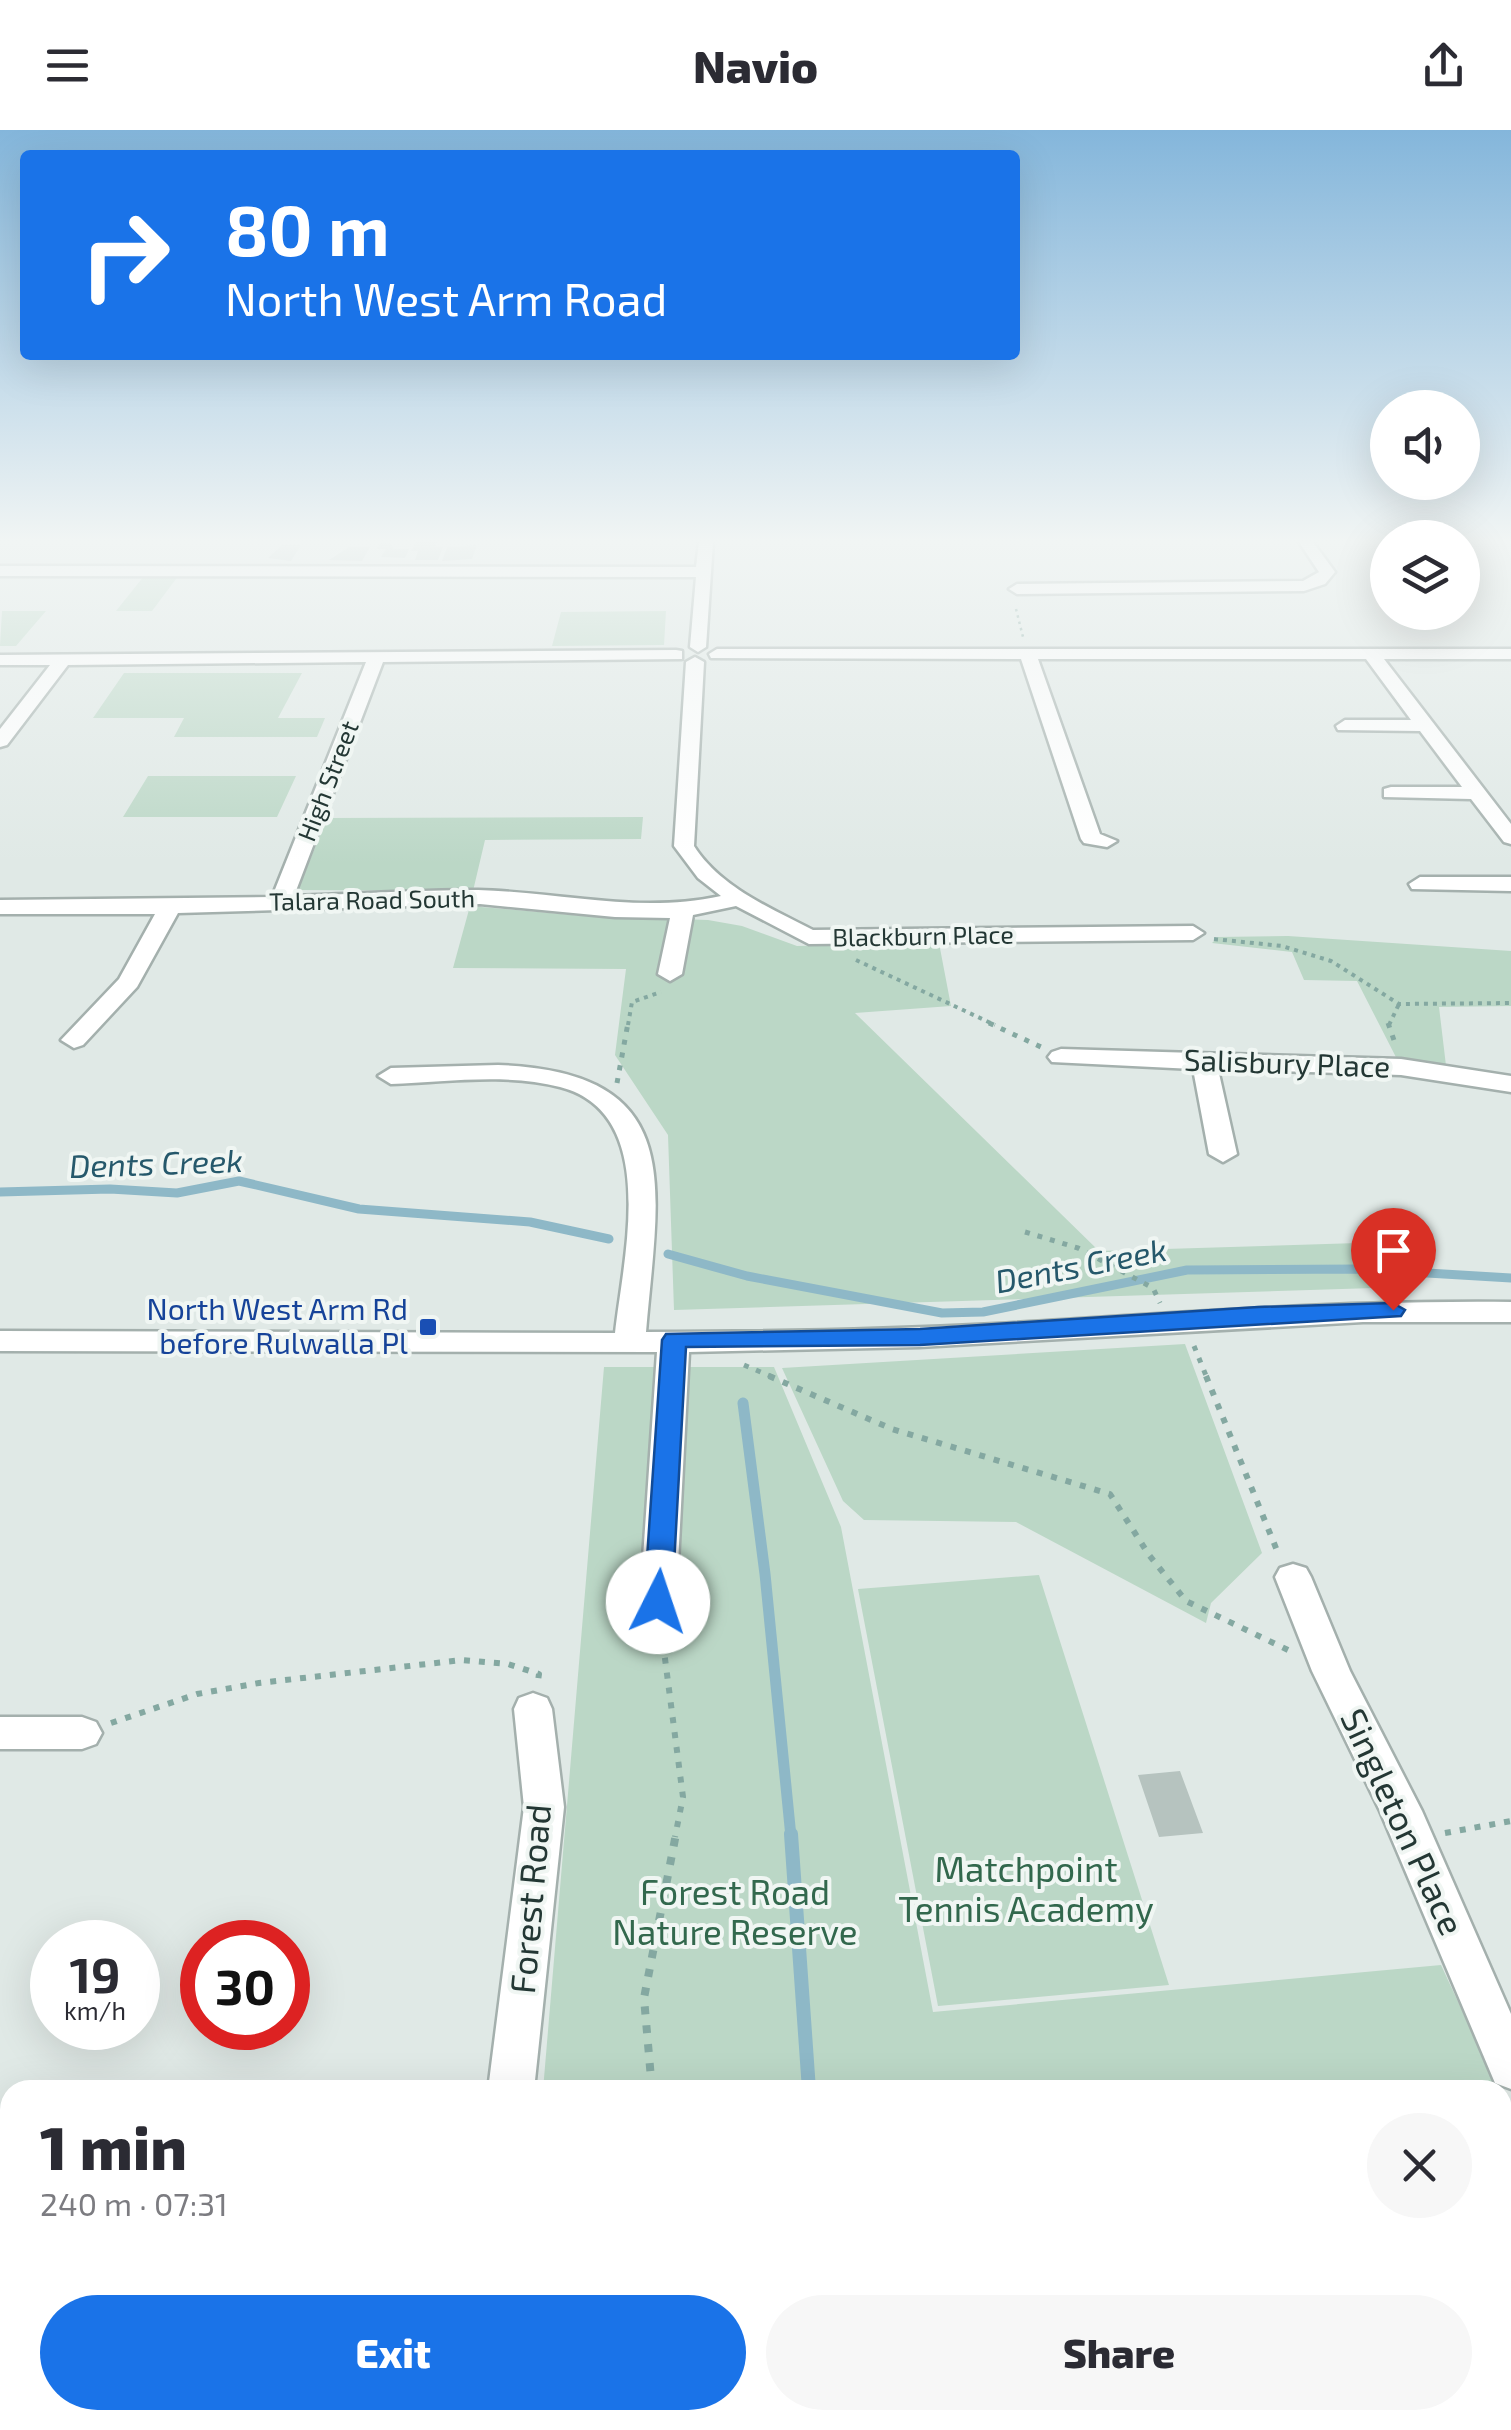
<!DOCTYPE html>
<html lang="en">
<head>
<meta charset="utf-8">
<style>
	:root { --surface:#fff; --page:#f7f7f7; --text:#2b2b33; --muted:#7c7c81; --accent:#1a73e8 }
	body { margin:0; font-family:"Exo 2",sans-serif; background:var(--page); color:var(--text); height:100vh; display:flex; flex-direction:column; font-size:38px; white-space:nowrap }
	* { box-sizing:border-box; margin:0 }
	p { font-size:32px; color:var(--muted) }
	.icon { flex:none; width:55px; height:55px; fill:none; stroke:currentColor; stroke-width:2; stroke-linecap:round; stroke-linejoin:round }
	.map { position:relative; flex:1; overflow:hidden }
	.drawer { position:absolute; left:0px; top:1950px; width:1512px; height:350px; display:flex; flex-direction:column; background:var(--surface); border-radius:30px 30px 0 0; box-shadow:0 10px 40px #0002 }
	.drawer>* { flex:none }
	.guide { position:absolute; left:20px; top:20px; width:1000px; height:210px; border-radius:10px; box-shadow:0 10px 40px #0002; background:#1a73e8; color:#fff; overflow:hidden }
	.controls { position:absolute; left:1370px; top:260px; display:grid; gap:20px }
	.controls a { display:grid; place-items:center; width:110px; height:110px; border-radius:50%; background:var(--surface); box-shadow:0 10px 40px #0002; font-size:50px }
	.speed { position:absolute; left:30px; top:1790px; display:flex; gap:20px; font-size:50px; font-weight:700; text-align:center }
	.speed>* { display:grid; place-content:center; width:130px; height:130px; border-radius:50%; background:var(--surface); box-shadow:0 10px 40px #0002; line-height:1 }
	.speed small { font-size:25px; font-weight:400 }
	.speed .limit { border:15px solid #d22; background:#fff; color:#111 }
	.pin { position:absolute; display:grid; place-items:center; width:85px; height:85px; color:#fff; margin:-102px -42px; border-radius:50% 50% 50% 0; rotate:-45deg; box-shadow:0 0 10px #0007 }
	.pin .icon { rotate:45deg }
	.me { position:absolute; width:110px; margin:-55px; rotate:4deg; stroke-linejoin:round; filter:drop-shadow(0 0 8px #0008) }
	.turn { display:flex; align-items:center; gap:35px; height:210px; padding:0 40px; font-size:45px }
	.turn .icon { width:130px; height:130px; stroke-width:2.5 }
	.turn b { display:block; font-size:70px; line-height:85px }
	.round { display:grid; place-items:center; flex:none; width:105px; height:105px; border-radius:52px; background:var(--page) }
	.overview { display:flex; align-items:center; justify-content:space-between; height:170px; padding:0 40px }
	h1 { font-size:60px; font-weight:800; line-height:75px }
	.cta { display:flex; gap:20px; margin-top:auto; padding:20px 40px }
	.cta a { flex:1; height:115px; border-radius:60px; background:var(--accent); color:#fff; font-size:40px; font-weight:800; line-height:115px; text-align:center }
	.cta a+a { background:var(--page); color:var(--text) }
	header { display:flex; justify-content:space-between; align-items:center; height:130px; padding:0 40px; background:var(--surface); font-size:45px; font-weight:800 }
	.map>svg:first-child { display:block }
	.green { fill:#bbd7c6 }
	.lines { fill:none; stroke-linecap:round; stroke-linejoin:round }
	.stream-far2 { stroke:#8eb8c7; stroke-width:9 }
	.stream-far1 { stroke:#8eb8c7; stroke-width:11 }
	.stream { stroke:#8eb8c7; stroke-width:14 }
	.building { fill:#b6c3bf }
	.minor-casing { stroke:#a4b0ad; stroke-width:5 }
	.path-far4 { stroke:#84a8a1; stroke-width:2.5; stroke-dasharray:2.5 4; stroke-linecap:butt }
	.path-far3 { stroke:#84a8a1; stroke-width:4; stroke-dasharray:4 5; stroke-linecap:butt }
	.path-far2 { stroke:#84a8a1; stroke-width:5; stroke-dasharray:5 8; stroke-linecap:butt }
	.path-far1 { stroke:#84a8a1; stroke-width:6; stroke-dasharray:6 9; stroke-linecap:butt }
	.path { stroke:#84a8a1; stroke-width:8; stroke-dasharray:8 11; stroke-linecap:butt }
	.minor { fill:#fff; fill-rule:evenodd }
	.route { fill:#1a73e8; stroke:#114b97; stroke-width:2.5 }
	.transit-dot { fill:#1a4fb4; stroke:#f0f6f3; stroke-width:4 }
	.labels { text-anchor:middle; stroke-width:8; stroke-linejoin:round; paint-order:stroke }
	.far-street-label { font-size:25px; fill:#233734; stroke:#f0f6f3 }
	.street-label { font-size:30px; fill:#233734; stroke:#f0f6f3 }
	.transit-label { font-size:30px; fill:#164399; stroke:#f0f6f3; text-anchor:end }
	.water-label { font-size:32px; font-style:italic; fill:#25586b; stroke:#f0f6f3 }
	.near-street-label { font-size:35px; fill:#233734; stroke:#f0f6f3 }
	.near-park-label { font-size:35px; fill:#32684d; stroke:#f0f6f3 }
</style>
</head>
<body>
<header><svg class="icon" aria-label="menu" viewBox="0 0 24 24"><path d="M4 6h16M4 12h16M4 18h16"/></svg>Navio<svg class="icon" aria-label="share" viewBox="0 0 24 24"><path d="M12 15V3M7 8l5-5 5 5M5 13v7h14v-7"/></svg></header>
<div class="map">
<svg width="1511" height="2300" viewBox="0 0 1511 2300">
	<rect width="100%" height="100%" fill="#e0e9e6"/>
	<path class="green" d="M148,441H182L152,481H116Z
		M2,481H46L16,516H0Z
		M666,481L664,515L552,516L561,482Z
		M124,543H302L278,588H325L317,607H174L184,588H93Z
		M148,646H296L277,687H123Z
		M643,687L641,709L485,710L473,761L298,760L327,688Z
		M470,776L583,786L708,790L742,796L797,816L939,813L951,876L855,883L1099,1121L1390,1112L1406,1157L674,1180L668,1005L615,925L626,839L453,838Z
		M1288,806L1511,821V876L1439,877L1447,944L1401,937L1357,851L1304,850L1292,822L1212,813L1218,807Z
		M1185,1214L1262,1423L1211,1473L1206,1493L1016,1392L864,1390L843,1371L782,1238Z
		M604,1237H774L841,1397L933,1882L1441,1835L1499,1960H543Z
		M1039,1445L1169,1855L938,1876L858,1459Z
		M1503,1968L1511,1987V2300H1174L1172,2290H1502Z
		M517,2290H1036L864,2300H517Z"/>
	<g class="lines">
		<path class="stream-far2" d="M0,1062L110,1059L177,1063L239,1051L359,1079L530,1092L609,1109
			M668,1124L747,1146L942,1183L983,1182L1187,1140L1360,1139L1511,1148"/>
		<path class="stream-far1" d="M743,1273L765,1444L791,1707"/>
		<path class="stream" d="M791,1704L809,1960
			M823,2290V2300"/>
	</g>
	<path class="building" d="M416,412H437L435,417H443L438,430H415L418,421H411Z
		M380,413H390L394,419H409L405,428L381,427L386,419H377Z
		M282,415H301L291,431L268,428Z
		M477,415L472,429L442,431L447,417Z
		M349,417H370L362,431L329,430Z
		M1180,1641L1203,1703L1159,1707L1138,1645Z"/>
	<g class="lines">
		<defs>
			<path id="minor" d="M699,412H713L706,517L698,522L690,517L696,447L0,446V436L696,437Z
				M1299,412H1313L1335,442L1325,454L1304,461L1017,464L1009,459L1017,454L1303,451L1319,442Z
				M717,519H1511V529H1384L1511,694V714L1504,712L1471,669L1384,667V659L1391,657H1462L1420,601L1338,600L1336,596L1345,590H1411L1366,529H1038L1100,704L1117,711L1107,717L1084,713L1081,709L1021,529L711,528L709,524Z
				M676,520L682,521V529L383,532L294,766C355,764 417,760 478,760C560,762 639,784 721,766L698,748L674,716L686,532L695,527L704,532L694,716C720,757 772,779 813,800L1193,796L1204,803L1193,810L809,814L736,776L693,785L682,844L670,851L658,844L670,788L615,787L480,774L178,783L137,857L83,915L74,918L61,910L119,849L155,784H0V770L272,767L366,532L68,535L7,615L0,617V599L50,535H0V525Z
				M1420,747H1511V761L1412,759L1409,754Z
				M1061,919L1401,929L1511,946V962L1401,945L1218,939L1237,1024L1223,1032L1209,1024L1193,939L1052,932L1048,927L1052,922Z
				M498,935C690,942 658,1057 646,1202C761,1202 879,1200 995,1194C1167,1184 1338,1170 1511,1172V1192H1363L919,1217L689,1222L676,1472L671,1482L658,1486L645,1482L640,1472L657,1222L0,1221V1201L615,1203C623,1128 661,983 560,957C506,943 446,952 391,954L378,946L391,938Z
				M1293,1434L1306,1438L1311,1447L1350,1541L1422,1681L1511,1884V1959L1495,1953L1380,1681L1312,1541L1275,1447L1280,1438Z
				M533,1563L547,1568L552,1579L564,1677L534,1960H488L524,1677L514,1579L519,1568Z
				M0,1587H82L96,1592L102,1603L96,1614L82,1619H0Z
				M0,2226H10V2278H0Z
				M13,2290H67L65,2300H11Z
				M562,2290H617L621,2300H566Z"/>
		</defs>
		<use href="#minor" class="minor-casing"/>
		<path class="path-far4" d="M1016,479L1023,507"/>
		<path class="path-far3" d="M1214,809L1282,816L1331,831L1399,874L1511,873
			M856,830L995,895
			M628,895L632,872L661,862
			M1389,895L1399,874"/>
		<path class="path-far2" d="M989,893L1041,917
			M1388,893L1396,916
			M617,953L628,893
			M1025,1102L1078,1118L1153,1158L1160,1173
			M1194,1216L1207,1248
			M744,1235L775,1248"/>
		<path class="path-far1" d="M769,1246L892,1299L1110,1364L1149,1425L1186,1471L1288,1520
			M1206,1246L1278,1423
			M661,1498L683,1667L675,1707
			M111,1593L197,1564L259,1553L462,1530L508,1534L539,1544L538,1551
			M1445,1703L1511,1691"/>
		<path class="path" d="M652,1960L644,1868L676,1704"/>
		<use href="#minor" class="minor"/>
	</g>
	<linearGradient id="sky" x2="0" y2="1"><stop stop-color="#84b6db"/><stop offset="0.56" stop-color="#f1f5f4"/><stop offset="1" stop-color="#f1f5f4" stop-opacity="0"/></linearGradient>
	<rect width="1511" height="734" fill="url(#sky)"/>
	<path class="route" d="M1393,1173L1405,1180L1401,1186L920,1215L686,1217L672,1472L668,1480L658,1483L648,1480L644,1472L662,1210L666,1204L920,1199L1258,1177Z"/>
	<rect class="transit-dot" x="418" y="1187" width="20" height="20" rx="5"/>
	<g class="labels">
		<g class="far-street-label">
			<text transform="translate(328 651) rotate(-69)" y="9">High Street</text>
			<text transform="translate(372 770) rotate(-1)" y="9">Talara Road South</text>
			<text transform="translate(923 806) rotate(-1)" y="9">Blackburn Place</text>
		</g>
		<g class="street-label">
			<text transform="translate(1287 934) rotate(2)" y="10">Salisbury Place</text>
		</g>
		<g class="transit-label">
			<text x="408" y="1190">North West Arm Rd<tspan x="408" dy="34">before Rulwalla Pl</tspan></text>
		</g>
		<g class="water-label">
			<text transform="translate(156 1034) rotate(-2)" y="11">Dents Creek</text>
			<text transform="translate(1081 1136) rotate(-11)" y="11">Dents Creek</text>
		</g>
		<g class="near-street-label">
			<text transform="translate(1402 1692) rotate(65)" y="12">Singleton Place</text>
			<text transform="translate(531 1769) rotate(-85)" y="12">Forest Road</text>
		</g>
		<g class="near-park-label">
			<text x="1026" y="1752">Matchpoint<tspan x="1026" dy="40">Tennis Academy</tspan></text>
			<text x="735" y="1775">Forest Road<tspan x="735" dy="40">Nature Reserve</tspan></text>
		</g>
	</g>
</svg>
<div class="controls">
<a><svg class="icon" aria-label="sound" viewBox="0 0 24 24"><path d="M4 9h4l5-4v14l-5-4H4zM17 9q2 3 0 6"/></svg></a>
<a><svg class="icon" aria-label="layers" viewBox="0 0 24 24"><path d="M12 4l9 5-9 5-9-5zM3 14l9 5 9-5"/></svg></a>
</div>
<div class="speed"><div>19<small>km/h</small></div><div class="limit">30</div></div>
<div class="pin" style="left:1393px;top:1180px;background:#d93025"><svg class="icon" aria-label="arrive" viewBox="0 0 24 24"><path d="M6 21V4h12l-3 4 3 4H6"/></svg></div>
<svg class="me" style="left:658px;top:1472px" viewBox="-20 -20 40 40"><circle r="19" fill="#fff"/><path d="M0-13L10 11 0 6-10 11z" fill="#1a73e8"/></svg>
<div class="guide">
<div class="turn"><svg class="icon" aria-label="right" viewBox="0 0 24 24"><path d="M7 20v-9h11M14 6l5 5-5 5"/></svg><div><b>80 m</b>North West Arm Road</div></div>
</div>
<section class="drawer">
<div class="overview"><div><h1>1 min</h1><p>240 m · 07:31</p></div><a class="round"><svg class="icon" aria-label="close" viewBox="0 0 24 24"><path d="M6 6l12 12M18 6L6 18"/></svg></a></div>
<div class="cta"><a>Exit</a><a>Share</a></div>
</section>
</div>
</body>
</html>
